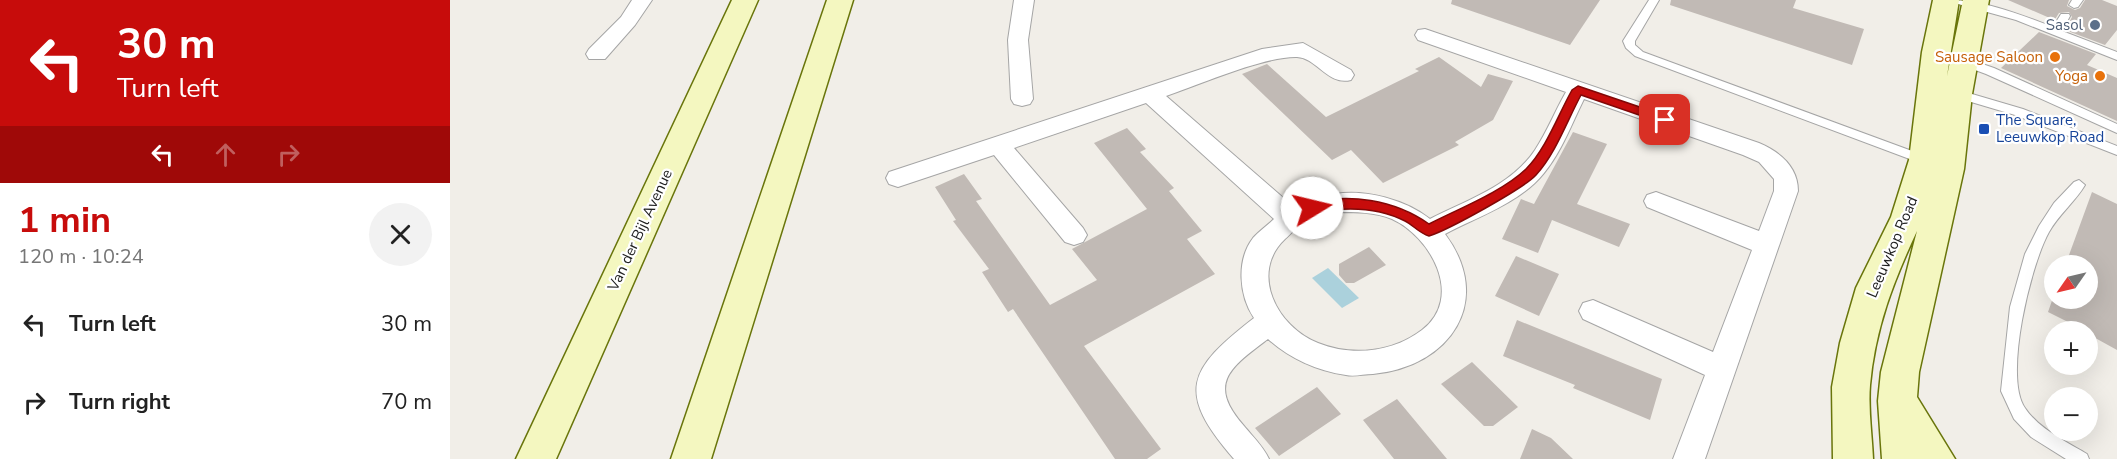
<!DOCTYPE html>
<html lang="en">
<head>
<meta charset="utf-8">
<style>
	:root { --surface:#fff; --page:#f2f2f2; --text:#222; --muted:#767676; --accent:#c70c0b }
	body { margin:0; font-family:"Nunito Sans",sans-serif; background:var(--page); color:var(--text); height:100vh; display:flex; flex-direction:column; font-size:22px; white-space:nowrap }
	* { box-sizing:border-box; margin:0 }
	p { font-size:20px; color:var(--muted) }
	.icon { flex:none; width:33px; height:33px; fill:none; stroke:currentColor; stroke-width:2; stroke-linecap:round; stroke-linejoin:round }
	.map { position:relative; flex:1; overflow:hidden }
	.details { display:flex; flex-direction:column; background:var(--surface); width:450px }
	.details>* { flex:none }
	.banner { background:#c70c0b; color:#fff; overflow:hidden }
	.needle { width:39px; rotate:236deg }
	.controls { position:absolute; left:1594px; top:255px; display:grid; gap:12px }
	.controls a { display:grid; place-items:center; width:54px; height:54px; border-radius:50%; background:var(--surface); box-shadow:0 6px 24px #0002; font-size:30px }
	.pin { position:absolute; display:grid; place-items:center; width:51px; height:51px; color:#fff; margin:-26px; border-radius:12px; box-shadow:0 3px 9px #0006 }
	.me { position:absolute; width:66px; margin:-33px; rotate:81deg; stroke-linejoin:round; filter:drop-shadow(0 0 4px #0008) }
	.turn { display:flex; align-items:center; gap:21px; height:126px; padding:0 18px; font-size:27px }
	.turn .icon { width:78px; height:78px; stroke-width:2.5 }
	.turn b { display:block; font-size:42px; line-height:51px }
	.lanes { display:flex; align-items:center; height:57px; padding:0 18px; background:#0003; justify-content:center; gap:30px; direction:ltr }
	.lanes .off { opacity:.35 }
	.round { display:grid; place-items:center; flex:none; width:63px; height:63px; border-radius:32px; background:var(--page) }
	.summary { display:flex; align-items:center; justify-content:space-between; height:102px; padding:0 18px }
	h1 { font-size:36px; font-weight:700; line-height:45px; color:var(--accent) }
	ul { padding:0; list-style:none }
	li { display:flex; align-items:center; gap:18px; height:78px; padding:0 18px }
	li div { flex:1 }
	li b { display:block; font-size:22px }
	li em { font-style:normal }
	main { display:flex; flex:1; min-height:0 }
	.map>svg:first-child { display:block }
	.water { fill:#abd1dc }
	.building { fill:#c1bab5 }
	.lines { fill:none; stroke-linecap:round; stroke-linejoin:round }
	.lane-casing { stroke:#a5a5a5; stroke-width:2 }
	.street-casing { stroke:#a5a5a5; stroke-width:2 }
	.secondary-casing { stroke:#69750b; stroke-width:3 }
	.lane { fill:#fff; fill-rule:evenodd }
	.street { fill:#fff; fill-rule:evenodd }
	.secondary { fill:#f4f7c0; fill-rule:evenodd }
	.route { fill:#c70c0b; stroke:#810807; stroke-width:1.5 }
	.service-dot { fill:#5c6f8a; stroke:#fff; stroke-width:2 }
	.food-dot { fill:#e8710a; stroke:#fff; stroke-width:2 }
	.transit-dot { fill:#1a4fb4; stroke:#fff; stroke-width:2 }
	.labels { text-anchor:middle; stroke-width:4.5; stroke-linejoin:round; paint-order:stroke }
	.service-label { font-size:15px; fill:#4e5e75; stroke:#fff; text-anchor:end }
	.food-label { font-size:15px; fill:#c56008; stroke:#fff; text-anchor:end }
	.transit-label { font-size:15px; fill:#164399; stroke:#fff; text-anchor:start }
	.street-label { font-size:15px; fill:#212121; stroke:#fff }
</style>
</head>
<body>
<main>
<section class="details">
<div class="banner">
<div class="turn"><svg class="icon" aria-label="left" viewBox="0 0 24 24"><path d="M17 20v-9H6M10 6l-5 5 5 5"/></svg><div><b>30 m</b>Turn left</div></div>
<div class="lanes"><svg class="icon" aria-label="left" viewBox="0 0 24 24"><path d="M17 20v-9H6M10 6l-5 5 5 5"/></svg><svg class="icon off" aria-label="ahead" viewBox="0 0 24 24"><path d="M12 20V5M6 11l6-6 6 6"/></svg><svg class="icon off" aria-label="right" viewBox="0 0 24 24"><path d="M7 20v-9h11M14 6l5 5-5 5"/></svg></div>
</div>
<div class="summary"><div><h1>1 min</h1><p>120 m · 10:24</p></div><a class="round"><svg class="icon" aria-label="close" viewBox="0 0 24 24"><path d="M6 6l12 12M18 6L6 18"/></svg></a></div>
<ul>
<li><svg class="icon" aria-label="left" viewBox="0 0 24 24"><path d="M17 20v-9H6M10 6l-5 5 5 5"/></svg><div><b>Turn left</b></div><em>30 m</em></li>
<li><svg class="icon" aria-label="right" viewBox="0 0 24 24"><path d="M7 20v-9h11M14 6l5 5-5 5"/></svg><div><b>Turn right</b></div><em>70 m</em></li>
</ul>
</section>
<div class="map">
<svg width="1667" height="459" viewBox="0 0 1667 459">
	<rect width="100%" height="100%" fill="#f1eee8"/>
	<path class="water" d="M878,268L909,298L892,308L862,278Z"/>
	<path class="building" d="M1002,0H1150L1120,45L1001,4Z
		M1221,0H1346L1343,8L1414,29L1402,65L1220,5Z
		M1558,0H1619L1617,6L1625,10L1630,8L1635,0H1652L1667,6V30L1655,45L1615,30L1622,17L1619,12L1609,13L1602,24L1599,23L1602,19Z
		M1589,32L1646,54L1637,65L1667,78V121L1551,68Z
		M989,57L1031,87L1038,74L1063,81L1043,120L1005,142L1009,145L933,183L901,150L882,160L792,74L817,64L876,117L969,71L965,69Z
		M677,128L696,149L690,152L724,188L719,191L752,231L737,239L765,274L634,346L711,449L697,459H665L563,309L558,312L532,272L539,269L503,221L506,220L485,187L514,174L532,199L526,201L600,305L647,280L622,249L697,209L644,143Z
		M1123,132L1157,144L1127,204L1180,224L1169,247L1102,220L1088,253L1052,239L1071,199L1084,204Z
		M1642,192L1667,204V350L1638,334V332L1598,312L1605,292V298H1638V266H1615Z
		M919,247L936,265L904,283H896L889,275V264Z
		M1066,256L1109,274L1089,316L1045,296Z
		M1067,320L1212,379L1200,420L1123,388L1125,385L1053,356Z
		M1022,362L1068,407L1043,426H1034L991,384Z
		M867,387L891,414L829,456L805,428Z
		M947,399L997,459H944L913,420Z
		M1082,429L1101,438L1123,459H1070Z"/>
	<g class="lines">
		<defs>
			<path id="lane" d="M1199,0H1209L1185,41V45L1193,52L1481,158L1483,161L1481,164H1473L1185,56L1176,48L1173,41Z
				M1500,0C1535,0 1571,15 1603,27L1611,14H1619L1620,16L1612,31L1667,52V60L1566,20L1501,2Z
				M1622,0H1633L1628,7L1624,8L1619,5Z
				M1486,48L1544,68L1667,124V133L1536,74L1482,54V50Z
				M1505,89L1573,109L1667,146V155L1565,115L1501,96L1499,93L1501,90Z
				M1629,180L1635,185C1625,202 1609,214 1599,232C1581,264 1553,377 1575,408C1589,429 1615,441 1637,454L1639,459H1616L1581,437L1564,419L1551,391L1560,307L1575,254L1589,226L1604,203L1624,182Z"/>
			<path id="street" d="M182,0H202L185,25L155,59H139L136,54L139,49L171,17Z
				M564,0H584L578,40L583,99L580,104L572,106L564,104L561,99L558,40Z
				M975,29L1309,143C1330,152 1348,167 1348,191L1255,459H1223L1255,375L1133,319L1129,311L1133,303L1143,300L1263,352L1302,250L1197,207L1194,201L1197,195L1206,192L1309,231L1324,191V179L1309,162L1293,155L1134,99C1122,123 1112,151 1094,173C1070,203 1029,216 995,234C1045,301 1000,367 923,374C914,374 904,377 896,375C867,371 839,358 818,339C781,367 756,383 794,426C803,437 813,446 819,459H784C726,392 737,370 804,318C789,296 786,260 803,238C809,231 818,225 824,219L696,103L564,148L633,228L637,235L633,242L624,245L615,242L544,155L448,187L439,184L436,178L439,172L812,49L853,43L901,70L904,75L901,80C878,86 867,58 847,57C815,56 749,85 716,96L845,208C858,203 872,196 885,194C916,189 956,200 980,219C1017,200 1061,186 1085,150C1097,132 1105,111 1116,92L968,40L965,35L968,30ZM887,212C905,212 925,212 942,219C980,236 1015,297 972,330C943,352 903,357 868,343C827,327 799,273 835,239C840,235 844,229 849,226C860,220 875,217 887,212Z"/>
			<path id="secondary" d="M282,0H308L106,459H66Z
				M377,0H403L261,459H221Z
				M1483,0H1509L1497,76L1513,0H1539L1522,94L1514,169L1469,372L1467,397L1505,459H1432L1428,401L1431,372L1467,231C1443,282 1425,329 1420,385C1418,409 1422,435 1423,459H1383L1382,387L1390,343L1406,288L1441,217L1459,160L1472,52Z"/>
		</defs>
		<use href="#lane" class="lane-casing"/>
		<use href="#street" class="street-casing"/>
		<use href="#secondary" class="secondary-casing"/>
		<use href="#lane" class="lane"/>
		<use href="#street" class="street"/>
		<use href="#secondary" class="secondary"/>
	</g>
	<path class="route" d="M1128,86L1219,117L1221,120L1215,124L1131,95C1117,121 1106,153 1086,175C1073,189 998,230 979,236C969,233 963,225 955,221C926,206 892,207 862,213L855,208L857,204C898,192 945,200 979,224C1008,209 1052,192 1076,169C1096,149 1108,115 1122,90Z"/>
	<circle class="service-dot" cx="1645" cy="25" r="6"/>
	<g class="food-dot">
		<circle cx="1605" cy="57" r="6"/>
		<circle cx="1650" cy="76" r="6"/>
	</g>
	<rect class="transit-dot" x="1528" y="123" width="12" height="12" rx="3"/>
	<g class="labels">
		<g class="service-label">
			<text x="1633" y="30">Sasol</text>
		</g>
		<g class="food-label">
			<text x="1593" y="62">Sausage Saloon</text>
			<text x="1638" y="81">Yoga</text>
		</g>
		<g class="transit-label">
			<text x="1546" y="125">The Square,<tspan x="1546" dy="17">Leeuwkop Road</tspan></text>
		</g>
		<g class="street-label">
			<text transform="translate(190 230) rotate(-65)" y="5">Van der Bijl Avenue</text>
			<text transform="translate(1442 247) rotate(-67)" y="5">Leeuwkop Road</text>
		</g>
	</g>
</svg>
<div class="controls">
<a><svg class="needle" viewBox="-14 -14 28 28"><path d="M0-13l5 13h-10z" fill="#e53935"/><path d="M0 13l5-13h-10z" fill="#767676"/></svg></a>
<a>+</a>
<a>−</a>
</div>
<div class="pin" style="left:1215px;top:120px;background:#d93025"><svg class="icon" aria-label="arrive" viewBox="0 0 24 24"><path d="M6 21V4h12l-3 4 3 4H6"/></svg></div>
<svg class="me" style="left:862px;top:208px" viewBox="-20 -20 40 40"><circle r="19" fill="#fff"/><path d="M0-13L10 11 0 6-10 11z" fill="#c70c0b"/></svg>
</div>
</main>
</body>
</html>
